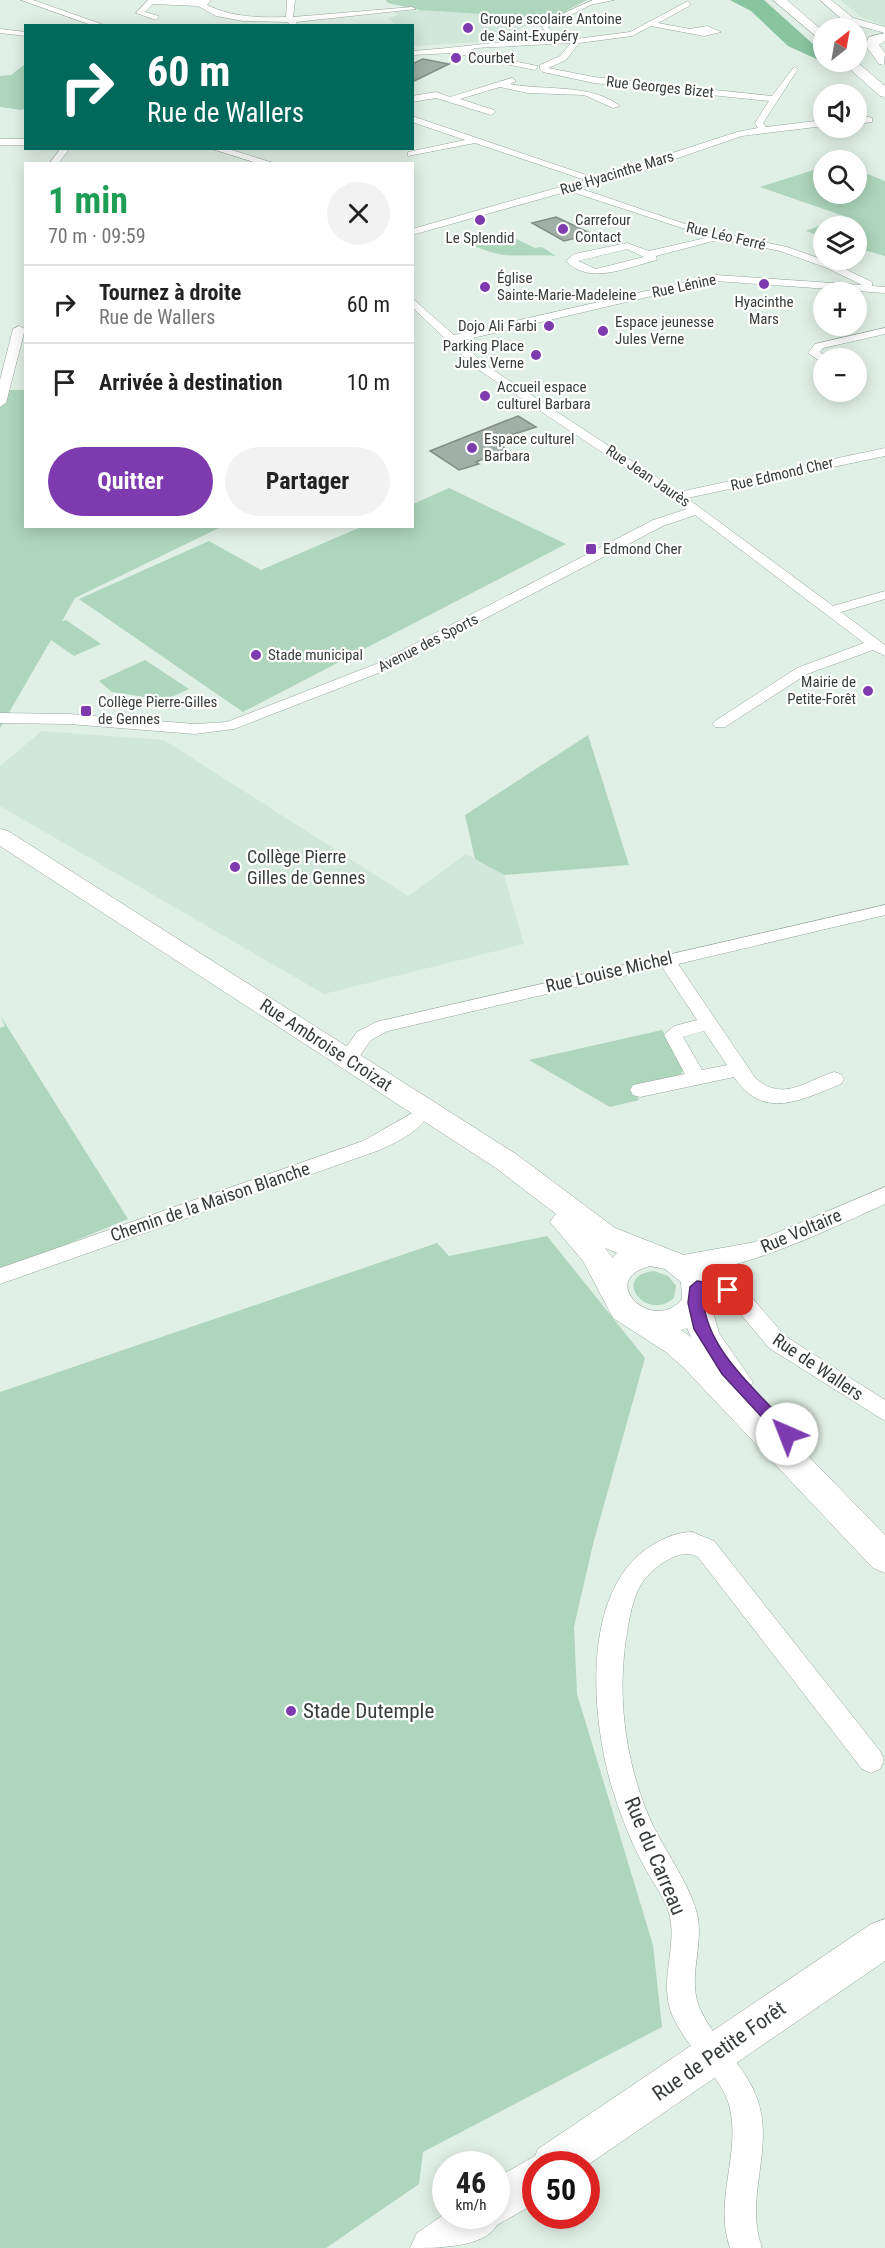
<!DOCTYPE html>
<html lang="fr">
<head>
<meta charset="utf-8">
<style>
	:root { --surface:#fff; --page:#f2f2f2; --text:#222; --muted:#767676; --line:#e0e0e0; --accent:#7d3baf }
	body { margin:0; font-family:"Roboto Condensed",sans-serif; background:var(--page); color:var(--text); height:100vh; display:flex; flex-direction:column; font-size:22px; white-space:nowrap }
	* { box-sizing:border-box; margin:0 }
	p { font-size:20px; color:var(--muted) }
	.icon { flex:none; width:33px; height:33px; fill:none; stroke:currentColor; stroke-width:2; stroke-linecap:round; stroke-linejoin:round }
	.map { position:relative; flex:1; overflow:hidden }
	.side { position:absolute; left:24px; top:162px; width:390px; height:366px; display:flex; flex-direction:column; background:var(--surface); border-radius:0px; box-shadow:0 3px 15px #0003 }
	.side>* { flex:none }
	.hud { position:absolute; left:24px; top:24px; width:390px; height:126px; border-radius:0px; box-shadow:0 3px 15px #0003; background:#00695c; color:#fff; overflow:hidden }
	.needle { width:39px; rotate:31deg }
	.controls { position:absolute; left:813px; top:18px; display:grid; gap:12px }
	.controls a { display:grid; place-items:center; width:54px; height:54px; border-radius:50%; background:var(--surface); box-shadow:0 3px 15px #0003; font-size:30px }
	.speed { position:absolute; left:432px; top:2151px; display:flex; gap:12px; font-size:30px; font-weight:700; text-align:center }
	.speed>* { display:grid; place-content:center; width:78px; height:78px; border-radius:50%; background:var(--surface); box-shadow:0 3px 15px #0003; line-height:1 }
	.speed small { font-size:15px; font-weight:400 }
	.speed .limit { border:9px solid #d22; background:#fff; color:#111 }
	.pin { position:absolute; display:grid; place-items:center; width:51px; height:51px; color:#fff; margin:-26px; border-radius:12px; box-shadow:0 3px 9px #0006 }
	.me { position:absolute; width:66px; margin:-33px; rotate:316deg; stroke-linejoin:round; filter:drop-shadow(0 0 4px #0008) }
	.turn { display:flex; align-items:center; gap:21px; height:126px; padding:0 24px; font-size:27px }
	.turn .icon { width:78px; height:78px; stroke-width:2.5 }
	.turn b { display:block; font-size:42px; line-height:51px }
	.round { display:grid; place-items:center; flex:none; width:63px; height:63px; border-radius:32px; background:var(--page) }
	.head { display:flex; align-items:center; justify-content:space-between; height:102px; padding:0 24px }
	h1 { font-size:36px; font-weight:700; line-height:45px; color:#1e9e55 }
	.action { display:flex; gap:12px; margin-top:auto; padding:12px 24px }
	.action a { flex:1; height:69px; border-radius:36px; background:var(--accent); color:#fff; font-size:24px; font-weight:700; line-height:69px; text-align:center }
	.action a+a { background:var(--page); color:var(--text) }
	ul { padding:0; list-style:none }
	li { display:flex; align-items:center; gap:18px; height:78px; padding:0 24px; border-top:2px solid var(--line) }
	li div { flex:1 }
	li b { display:block; font-size:22px }
	li em { font-style:normal }
	.map>svg:first-child { display:block }
	.built { fill:#d1e7d9 }
	.green { fill:#add6bc }
	.forest { fill:#89c4a0 }
	.building { fill:#a1b0a6; stroke:#818f86; stroke-width:1.5 }
	.lines { fill:none; stroke-linecap:round; stroke-linejoin:round }
	.street-casing { stroke:#97a59c; stroke-width:1 }
	.secondary-casing { stroke:#97a59c; stroke-width:1 }
	.highway-casing { stroke:#97a59c; stroke-width:1 }
	.street { fill:#fff; fill-rule:evenodd }
	.secondary { fill:#fff; fill-rule:evenodd }
	.highway { fill:#fff; fill-rule:evenodd }
	.route { fill:#7d3baf; stroke:#512672; stroke-width:1.5 }
	.poi-dot { fill:#7d3baf; stroke:#fff; stroke-width:2 }
	.labels { text-anchor:middle; stroke-width:4.5; stroke-linejoin:round; paint-order:stroke }
	.far-poi-label { font-size:15px; fill:#373d39; stroke:#fff; text-anchor:start }
	.far-street-label { font-size:15px; fill:#373d39; stroke:#fff }
	.poi-label { font-size:18px; fill:#373d39; stroke:#fff; text-anchor:start }
	.street-label { font-size:18px; fill:#373d39; stroke:#fff }
	.near-poi-label { font-size:21px; fill:#373d39; stroke:#fff; text-anchor:start }
	.near-street-label { font-size:21px; fill:#373d39; stroke:#fff }
</style>
</head>
<body>
<div class="map">
<svg width="885" height="2248" viewBox="0 0 885 2248">
	<rect width="100%" height="100%" fill="#e1f0e6"/>
	<path class="built" d="M840,0H885V26L863,18Z
		M432,9L526,17L522,22L533,23L519,29L530,39L415,46L413,43L412,26L395,25L389,18L398,15L395,12Z
		M42,731L164,740L408,896L466,854L504,875L524,944L324,994L0,806V766Z"/>
	<path class="green" d="M386,0H587L545,22L516,16L420,10L388,3Z
		M25,64V108L22,110L0,107V76L11,75Z
		M823,167L824,194H856L857,170L885,181V256L857,248L856,226H824L823,237L806,231L844,216L760,187Z
		M502,232L535,248L542,247L556,256C515,253 508,262 468,243Z
		M0,390H25L26,526L221,527L75,598L62,621L66,620L101,644L74,656L51,640L0,728Z
		M449,488L566,544L243,712L79,599L209,541L261,570L361,527L412,526L413,504Z
		M145,660L189,689L165,700L112,692L99,681Z
		M588,735L629,865L504,875L475,859L465,815Z
		M0,1015L128,1219L0,1272V1028L5,1026Z
		M662,1030L685,1067L680,1076L632,1089L639,1100L610,1107L529,1060Z
		M547,1236L645,1358L593,1544L574,1627L577,1694L653,1945L662,2027L423,2152L419,2184L326,2248H0V1392L437,1243L449,1256Z
		M654,1271L668,1276L676,1286L674,1298C645,1323 611,1275 654,1271Z"/>
	<path class="forest" d="M730,0H764L823,53L824,62H833L845,72L788,46L751,11Z"/>
	<path class="building" d="M423,59L449,64L412,82V64Z
		M556,217L592,234L564,241L532,223Z
		M518,416L536,427L493,441L506,449L476,462L479,464L459,470L430,451Z"/>
	<g class="lines">
		<defs>
			<path id="street" d="M21,0H33L107,26H94Z
				M148,0H211L207,5C232,17 258,18 286,17L287,0H295L293,17L412,7L416,9L296,22L298,26H290L288,22L243,21L216,16L198,6L153,4L145,12L159,16L156,20L136,13Z
				M593,0H614L590,5L548,27L557,37L576,39L630,32L688,1L691,5L658,23L690,29L707,26L721,32L704,36L651,26L632,36L579,43L566,60L548,68L594,77L772,96L794,67L798,69L763,123L766,127L824,120V126L742,136L643,170L579,188L697,228L787,247L835,264L872,282V286L885,287V293L716,281L460,341L484,364L679,492L885,448V456L687,498L833,606L885,591V599L841,612L885,645V656L873,650L807,674L725,727H715L712,724L715,721L797,668L864,643L695,515L663,526L386,670L234,729L195,734L69,724L0,723V713L69,714L195,724L227,722L376,664L653,520L687,509L476,368L412,307V298L454,335L716,275L862,285L827,268L780,251L721,239L656,256L657,260C627,267 590,286 566,261L574,254L627,243L649,251L710,237L569,191L412,235V229L585,180L475,143L408,156V152L465,140L412,122V116L595,178L737,132L758,128L755,123L769,101L594,83L543,72L540,69V65L560,56L571,43L475,48L467,52L538,66L535,70L453,53L412,55V51C459,48 503,41 549,37L540,24ZM627,249L644,257L596,269L578,261Z
				M0,29L26,32V36L0,33Z
				M512,78L516,81L510,84C546,91 590,83 620,106L613,108L584,95L528,93L500,87L460,99L494,110L495,112L491,115L436,98L412,102V96L436,92L450,97Z
				M869,117L872,118V122L856,124V118Z
				M0,139H26V145H0Z
				M61,148H70L58,164H49Z
				M209,148H225L277,164H260Z
				M19,326L25,329L6,403L0,407V380L13,329Z
				M885,328V334L823,348L820,352L828,358H824V364L808,353L815,344Z
				M885,905V915L678,964L756,1079C784,1102 805,1081 834,1072L841,1074L844,1079L841,1084C801,1100 763,1121 734,1077L640,1097L633,1095L630,1090L633,1085L685,1074L664,1035L674,1026L697,1020L662,967L388,1031L371,1040L354,1064H340L338,1059L357,1032L376,1022ZM704,1031L727,1065L702,1070L683,1037Z
				M416,1111L423,1113L426,1118C416,1134 393,1144 377,1151L0,1284V1268L363,1141Z
				M885,1187V1204C838,1225 720,1284 672,1269L669,1263L672,1257L755,1242Z
				M697,1279L730,1285L747,1292L785,1336L885,1400V1421L769,1348L732,1304L689,1293L686,1287L689,1281Z
				M692,1532L714,1541L880,1751L884,1760L880,1769L871,1773L862,1769L698,1557C681,1546 654,1567 644,1580C634,1594 631,1610 628,1627C616,1691 624,1757 649,1817C663,1849 686,1877 696,1910C706,1942 686,1978 700,2009C715,2042 746,2065 758,2101C774,2150 744,2199 762,2248H730C713,2200 742,2153 729,2105C720,2073 682,2045 670,2009C660,1976 679,1941 668,1910C662,1894 651,1880 644,1866C631,1842 621,1816 613,1791C591,1720 579,1587 654,1544C666,1537 679,1532 692,1532Z"/>
			<path id="secondary" d="M820,0H831L853,18L885,27V33L845,22Z
				M0,829L8,831L516,1154L615,1228L694,1259L704,1269L711,1286L710,1302L719,1333L753,1382L746,1392L885,1535V1573L873,1568L684,1368L666,1352L613,1318L583,1261L550,1222L556,1214L496,1168L0,846ZM605,1248L617,1253L612,1258ZM650,1266L665,1269L681,1282L682,1299C654,1335 595,1280 650,1266ZM687,1328L691,1337L681,1330Z
				M885,1919V1961L586,2166L536,2164V2203L497,2225C484,2248 437,2248 410,2248L417,2233L446,2213V2216H496V2178L535,2156L538,2149L871,1924Z"/>
			<path id="highway" d="M773,0H787L824,32V43Z
				M885,33V41L879,45L885,53L884,65L879,64L865,45L869,37Z
				M856,61L885,86V97L880,96L842,62Z"/>
		</defs>
		<use href="#street" class="street-casing"/>
		<use href="#secondary" class="secondary-casing"/>
		<use href="#highway" class="highway-casing"/>
		<use href="#street" class="street"/>
		<use href="#secondary" class="secondary"/>
		<use href="#highway" class="highway"/>
	</g>
	<path class="route" d="M697,1281L733,1286L735,1290L728,1296L704,1293C699,1344 761,1395 793,1430L795,1434L793,1439H782L722,1374L694,1329L688,1303L690,1287Z"/>
	<g class="poi-dot">
		<circle cx="468" cy="28" r="6"/>
		<circle cx="456" cy="58" r="6"/>
		<circle cx="480" cy="220" r="6"/>
		<circle cx="563" cy="229" r="6"/>
		<circle cx="764" cy="284" r="6"/>
		<circle cx="485" cy="287" r="6"/>
		<circle cx="549" cy="326" r="6"/>
		<circle cx="603" cy="331" r="6"/>
		<circle cx="536" cy="355" r="6"/>
		<circle cx="485" cy="396" r="6"/>
		<circle cx="472" cy="448" r="6"/>
		<rect x="585" y="543" width="12" height="12" rx="3"/>
		<circle cx="256" cy="655" r="6"/>
		<circle cx="868" cy="691" r="6"/>
		<rect x="80" y="705" width="12" height="12" rx="3"/>
		<circle cx="235" cy="867" r="6"/>
		<circle cx="291" cy="1711" r="6"/>
	</g>
	<g class="labels">
		<g class="far-poi-label">
			<text x="480" y="24">Groupe scolaire Antoine<tspan x="480" dy="17">de Saint-Exupéry</tspan></text>
			<text x="468" y="63">Courbet</text>
			<text x="575" y="225">Carrefour<tspan x="575" dy="17">Contact</tspan></text>
			<text x="480" y="243" text-anchor="middle">Le Splendid</text>
			<text x="497" y="283">Église<tspan x="497" dy="17">Sainte-Marie-Madeleine</tspan></text>
			<text x="764" y="307" text-anchor="middle">Hyacinthe<tspan x="764" dy="17">Mars</tspan></text>
			<text x="615" y="327">Espace jeunesse<tspan x="615" dy="17">Jules Verne</tspan></text>
			<text x="537" y="331" text-anchor="end">Dojo Ali Farbi</text>
			<text x="524" y="351" text-anchor="end">Parking Place<tspan x="524" dy="17">Jules Verne</tspan></text>
			<text x="497" y="392">Accueil espace<tspan x="497" dy="17">culturel Barbara</tspan></text>
			<text x="484" y="444">Espace culturel<tspan x="484" dy="17">Barbara</tspan></text>
			<text x="603" y="554">Edmond Cher</text>
			<text x="268" y="660">Stade municipal</text>
			<text x="856" y="687" text-anchor="end">Mairie de<tspan x="856" dy="17">Petite-Forêt</tspan></text>
			<text x="98" y="707">Collège Pierre-Gilles<tspan x="98" dy="17">de Gennes</tspan></text>
		</g>
		<g class="far-street-label">
			<text transform="translate(660 87) rotate(6)" y="5">Rue Georges Bizet</text>
			<text transform="translate(617 173) rotate(-17)" y="5">Rue Hyacinthe Mars</text>
			<text transform="translate(726 236) rotate(13)" y="5">Rue Léo Ferré</text>
			<text transform="translate(684 286) rotate(-12)" y="5">Rue Lénine</text>
			<text transform="translate(782 474) rotate(-13)" y="5">Rue Edmond Cher</text>
			<text transform="translate(648 476) rotate(34)" y="5">Rue Jean Jaurès</text>
			<text transform="translate(428 643) rotate(-27)" y="5">Avenue des Sports</text>
		</g>
		<g class="poi-label">
			<text x="247" y="863">Collège Pierre<tspan x="247" dy="21">Gilles de Gennes</tspan></text>
		</g>
		<g class="street-label">
			<text transform="translate(609 972) rotate(-13)" y="6">Rue Louise Michel</text>
			<text transform="translate(326 1045) rotate(33)" y="6">Rue Ambroise Croizat</text>
			<text transform="translate(210 1202) rotate(-19)" y="6">Chemin de la Maison Blanche</text>
			<text transform="translate(801 1231) rotate(-23)" y="6">Rue Voltaire</text>
			<text transform="translate(818 1367) rotate(34)" y="6">Rue de Wallers</text>
		</g>
		<g class="near-poi-label">
			<text x="303" y="1718">Stade Dutemple</text>
		</g>
		<g class="near-street-label">
			<text transform="translate(655 1856) rotate(67)" y="7">Rue du Carreau</text>
			<text transform="translate(719 2051) rotate(-35)" y="7">Rue de Petite Forêt</text>
		</g>
	</g>
</svg>
<div class="controls">
<a><svg class="needle" viewBox="-14 -14 28 28"><path d="M0-13l5 13h-10z" fill="#e53935"/><path d="M0 13l5-13h-10z" fill="#767676"/></svg></a>
<a><svg class="icon" aria-label="sound" viewBox="0 0 24 24"><path d="M4 9h4l5-4v14l-5-4H4zM17 9q2 3 0 6"/></svg></a>
<a><svg class="icon" aria-label="search" viewBox="0 0 24 24"><circle cx="10" cy="10" r="6"/><path d="M15 15l6 6"/></svg></a>
<a><svg class="icon" aria-label="layers" viewBox="0 0 24 24"><path d="M12 4l9 5-9 5-9-5zM3 14l9 5 9-5"/></svg></a>
<a>+</a>
<a>−</a>
</div>
<div class="speed"><div>46<small>km/h</small></div><div class="limit">50</div></div>
<div class="pin" style="left:728px;top:1290px;background:#d93025"><svg class="icon" aria-label="arrive" viewBox="0 0 24 24"><path d="M6 21V4h12l-3 4 3 4H6"/></svg></div>
<svg class="me" style="left:787px;top:1434px" viewBox="-20 -20 40 40"><circle r="19" fill="#fff"/><path d="M0-13L10 11 0 6-10 11z" fill="#7d3baf"/></svg>
<div class="hud">
<div class="turn"><svg class="icon" aria-label="right" viewBox="0 0 24 24"><path d="M7 20v-9h11M14 6l5 5-5 5"/></svg><div><b>60 m</b>Rue de Wallers</div></div>
</div>
<section class="side">
<div class="head"><div><h1>1 min</h1><p>70 m · 09:59</p></div><a class="round"><svg class="icon" aria-label="close" viewBox="0 0 24 24"><path d="M6 6l12 12M18 6L6 18"/></svg></a></div>
<ul>
<li><svg class="icon" aria-label="right" viewBox="0 0 24 24"><path d="M7 20v-9h11M14 6l5 5-5 5"/></svg><div><b>Tournez à droite</b><p>Rue de Wallers</p></div><em>60 m</em></li>
<li><svg class="icon" aria-label="arrive" viewBox="0 0 24 24"><path d="M6 21V4h12l-3 4 3 4H6"/></svg><div><b>Arrivée à destination</b></div><em>10 m</em></li>
</ul>
<div class="action"><a>Quitter</a><a>Partager</a></div>
</section>
</div>
</body>
</html>
